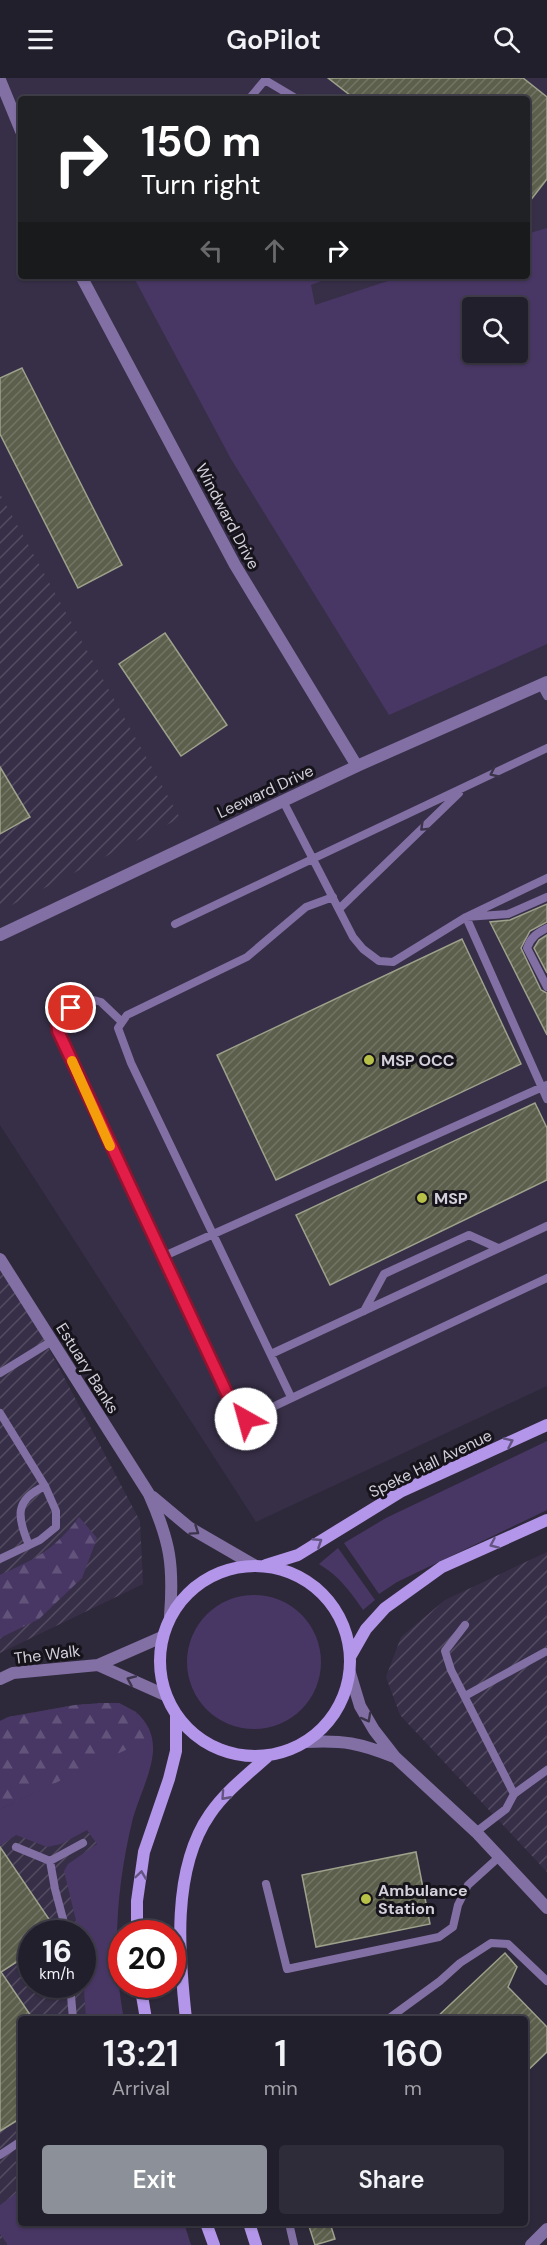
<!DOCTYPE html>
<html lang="en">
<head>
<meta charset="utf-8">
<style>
	:root { --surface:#221f2c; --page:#2e2c38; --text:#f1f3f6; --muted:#a2a2a9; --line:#3f3d48; --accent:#8c9099 }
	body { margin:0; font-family:"DM Sans",sans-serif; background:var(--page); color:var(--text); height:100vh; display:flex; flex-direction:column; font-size:22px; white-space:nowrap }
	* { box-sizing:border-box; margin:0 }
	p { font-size:20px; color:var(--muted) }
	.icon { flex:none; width:33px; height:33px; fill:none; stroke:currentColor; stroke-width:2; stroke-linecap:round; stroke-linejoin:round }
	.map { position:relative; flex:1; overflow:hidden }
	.sheet { position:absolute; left:18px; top:1938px; width:510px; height:210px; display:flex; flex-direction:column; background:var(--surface); border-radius:6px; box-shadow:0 2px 4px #0004,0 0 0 2px var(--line) }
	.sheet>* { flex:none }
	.guide { position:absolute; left:18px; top:18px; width:512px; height:183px; border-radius:6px; box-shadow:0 2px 4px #0004,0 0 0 2px var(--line); background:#202124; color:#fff; overflow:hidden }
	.buttons { position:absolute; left:462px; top:219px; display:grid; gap:12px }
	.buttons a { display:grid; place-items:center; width:66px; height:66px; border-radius:6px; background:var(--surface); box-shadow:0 2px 4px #0004,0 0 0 2px var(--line); font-size:30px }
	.speed { position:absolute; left:18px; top:1842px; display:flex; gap:12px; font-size:30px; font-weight:700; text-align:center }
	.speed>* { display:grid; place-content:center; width:78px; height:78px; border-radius:50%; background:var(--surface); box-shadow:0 2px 4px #0004,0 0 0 2px var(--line); line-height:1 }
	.speed small { font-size:15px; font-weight:400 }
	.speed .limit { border:9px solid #d22; background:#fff; color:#111 }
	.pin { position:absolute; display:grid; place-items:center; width:51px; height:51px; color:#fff; margin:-26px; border:3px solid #fff; border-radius:50%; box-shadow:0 2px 6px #0007 }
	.me { position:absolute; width:66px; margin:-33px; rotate:322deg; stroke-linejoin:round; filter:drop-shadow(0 0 4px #0008) }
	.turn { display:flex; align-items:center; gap:21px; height:126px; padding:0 24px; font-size:27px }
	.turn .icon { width:78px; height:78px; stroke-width:2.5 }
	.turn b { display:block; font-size:42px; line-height:51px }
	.lanes { display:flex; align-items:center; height:57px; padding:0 24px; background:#0003; justify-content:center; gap:30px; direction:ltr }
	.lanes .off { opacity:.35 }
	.eta { display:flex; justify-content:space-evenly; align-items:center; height:102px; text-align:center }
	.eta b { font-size:36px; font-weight:600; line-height:42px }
	.cta { display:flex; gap:12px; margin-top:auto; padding:12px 24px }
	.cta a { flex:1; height:69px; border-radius:6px; background:var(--accent); color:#fff; font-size:24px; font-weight:600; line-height:69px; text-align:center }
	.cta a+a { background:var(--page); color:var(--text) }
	header { display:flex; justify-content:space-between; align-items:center; height:78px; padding:0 24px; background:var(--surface); font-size:27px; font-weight:600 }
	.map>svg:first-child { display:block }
	.built { fill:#372f47; fill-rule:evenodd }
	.industrial { fill:url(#industrial-furrows); fill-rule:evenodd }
	.green { fill:#483764; fill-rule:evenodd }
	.forest { fill:url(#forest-firs) }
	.building { fill:url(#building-hatch); stroke:#9ea18b; stroke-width:1.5 }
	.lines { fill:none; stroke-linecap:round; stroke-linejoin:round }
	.lane { stroke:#8270a4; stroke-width:8 }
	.street { stroke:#8270a4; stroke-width:12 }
	.secondary { stroke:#b396e9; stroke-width:12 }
	.oneway { stroke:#3c344b }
	.oneway2 { stroke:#645482 }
	.route-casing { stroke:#92132f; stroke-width:15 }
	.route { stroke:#e11d48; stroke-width:10 }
	.slow { stroke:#f59e0b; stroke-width:10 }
	.poi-dot { fill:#b7c148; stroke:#16131b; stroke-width:2 }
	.labels { text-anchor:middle; stroke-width:6; stroke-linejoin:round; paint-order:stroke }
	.street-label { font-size:16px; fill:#d3d0db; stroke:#16131b }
	.poi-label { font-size:16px; font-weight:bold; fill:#d3d0db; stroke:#16131b; text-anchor:start }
</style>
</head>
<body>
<header><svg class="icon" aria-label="menu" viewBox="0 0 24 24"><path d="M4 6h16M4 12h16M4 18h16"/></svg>GoPilot<svg class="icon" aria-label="search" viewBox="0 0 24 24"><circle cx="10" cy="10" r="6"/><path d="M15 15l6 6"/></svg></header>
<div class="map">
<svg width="547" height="2167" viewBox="0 0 547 2167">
	<defs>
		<pattern id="industrial-furrows" width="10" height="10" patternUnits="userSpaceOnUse" patternTransform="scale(1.5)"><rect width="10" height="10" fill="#372f47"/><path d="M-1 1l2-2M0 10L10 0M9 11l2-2" fill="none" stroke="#534c61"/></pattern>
		<pattern id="forest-firs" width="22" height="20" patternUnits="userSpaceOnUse" patternTransform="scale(1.5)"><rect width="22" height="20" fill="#483764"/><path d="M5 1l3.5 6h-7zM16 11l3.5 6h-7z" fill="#62537a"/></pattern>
		<pattern id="building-hatch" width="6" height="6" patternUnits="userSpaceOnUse" patternTransform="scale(1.5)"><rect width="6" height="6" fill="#5c5f4b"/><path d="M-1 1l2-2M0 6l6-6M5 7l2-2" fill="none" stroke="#727564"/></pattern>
	</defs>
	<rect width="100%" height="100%" fill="#2e293a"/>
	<path class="built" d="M0,0H547V1308L256,1444L0,1047ZM21,21H526V198H21ZM472,230H518V274H472Z"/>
	<path class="industrial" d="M0,416L180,740L0,833Z
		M0,1178L140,1443L143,1506L0,1575Z
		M547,1474V1794L400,1637L386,1599L401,1559L445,1522Z
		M103,1625H119L136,1634L117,1755L115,1941H21V2145L182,2167H0V1643L8,1639L75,1627ZM32,1856H82V1906H32Z"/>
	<path class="green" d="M547,150V566L389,637L231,381L133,198H334L311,207L315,227L403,198H526L527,156ZM472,230H518V274H472Z
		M547,1363V1432L397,1504L379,1516L344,1465L386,1440Z
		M338,1470L375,1522L363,1532C350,1513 339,1498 319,1486Z
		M187 1584a67 67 0 1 1 134 0a67 67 0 1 1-134 0Z
		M136,1634C148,1645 154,1657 153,1674C151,1696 139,1719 133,1740C117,1805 111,1875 124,1941H86L83,1897L82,1856L79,1855L64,1793L68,1786L97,1766L87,1752L61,1766L47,1769L16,1757L0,1768V1731L144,1663Z
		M21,2112V2145H184L191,2167H8L0,2156V2127Z"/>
	<path class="forest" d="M79,1439L97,1460L82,1500L39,1541L0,1560V1497C36,1481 55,1471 79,1439Z
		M103,1625H119L136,1634L145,1663L0,1731V1643L8,1639L75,1627Z"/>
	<path class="building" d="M328,0H523L547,19V101L526,128V21H355Z
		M22,290L122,487L78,510L0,356V300Z
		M165,555L227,647L181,678L119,586Z
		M0,689L30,739L0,756Z
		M547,826V844L530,853L521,870L541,912L547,915V957L490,844L510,842Z
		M547,857V895L534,870L539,862Z
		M462,861L521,986L276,1102L217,977Z
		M535,1025L547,1050V1102L330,1207L296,1137Z
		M0,1769L59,1856H32V1874L1,1894L33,1941H21V2040L0,2053Z
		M416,1774L430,1846L316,1869L302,1797Z
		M505,1875L517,1889L508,1909L547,1949V1974L525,1995V1941H435Z
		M308,2145H330L335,2161L315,2167Z"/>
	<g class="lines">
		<path class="lane" d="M249,21L265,2L297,21
			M541,607L547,618
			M283,723L353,859L363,871L379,883L393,884L466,839L508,836L547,819
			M547,800L466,839L547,1021
			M339,831L459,715
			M175,846L547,670
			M547,850C537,855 531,859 527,870L547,909
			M122,944L101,924L90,921L57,935L58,953L162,1179
			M547,1007L162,1179L229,1320L247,1341L547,1200
			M364,1233L384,1196L469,1157L498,1170
			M271,1276L547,1148
			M0,1295L52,1263
			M291,1319L131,985L118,950L127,937L247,879L306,829L333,819
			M0,1335L45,1408L56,1433V1449L40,1462L0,1481
			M29,1467C17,1439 14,1422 45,1408
			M465,1547L445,1573L451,1592L514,1716L547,1692
			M465,1618L545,1574
			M476,1754L506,1731L514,1716
			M16,1769L50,1783L55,1811L67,1856
			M50,1783L83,1765
			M266,1806L287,1891L439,1859L453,1849L458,1827L468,1807L499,1779
			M70,1906L73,1941
			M388,1941L440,1903L460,1885L491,1865L508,1866L547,1903
			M0,2077L21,2063
			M289,2145L294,2167"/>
		<path class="street" d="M0,2L21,53
			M81,198L235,487L357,688
			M0,857L357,688L547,604
			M0,1181L149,1416C170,1463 174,1487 170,1538
			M153,1419L190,1450L254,1487
			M98,1587L165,1617
			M350,1595L360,1628L374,1652L395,1679L476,1754L547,1830
			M0,1601L13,1595L98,1587L162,1559
			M306,1664C343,1662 360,1665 394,1679
			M531,2167L547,2151"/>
		<path class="secondary" d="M266,1487L298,1477L402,1413L547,1347
			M160 1583a95 95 0 1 1 190 0a95 95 0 1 1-190 0Z
			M350,1579L366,1551L385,1530L442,1489L547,1442
			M137,1856V1823L144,1774L169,1701L176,1673V1637
			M140,1906L146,1941
			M186,1941C179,1878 171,1792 210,1736C225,1714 248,1696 268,1678
			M206,2145L214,2167
			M249,2145L256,2167"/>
	</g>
	<defs><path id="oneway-chevron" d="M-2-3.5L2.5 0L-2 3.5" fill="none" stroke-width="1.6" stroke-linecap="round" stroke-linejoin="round" transform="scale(1.5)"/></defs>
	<g class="oneway">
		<use href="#oneway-chevron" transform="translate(494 695) rotate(155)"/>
		<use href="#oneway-chevron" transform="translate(424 749) rotate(136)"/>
		<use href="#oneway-chevron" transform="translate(195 1453) rotate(34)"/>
		<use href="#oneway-chevron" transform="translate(131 1602) rotate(-156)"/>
		<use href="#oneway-chevron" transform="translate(367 1640) rotate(61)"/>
	</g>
	<g class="oneway2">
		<use href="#oneway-chevron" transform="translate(509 1364) rotate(-25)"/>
		<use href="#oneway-chevron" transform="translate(318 1464) rotate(-33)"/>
		<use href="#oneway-chevron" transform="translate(494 1466) rotate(156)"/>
		<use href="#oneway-chevron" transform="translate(225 1718) rotate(132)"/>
		<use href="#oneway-chevron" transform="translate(141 1797) rotate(-82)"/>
	</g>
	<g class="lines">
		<defs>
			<path id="route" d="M71,930L57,935L58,953L229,1320L246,1341"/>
		</defs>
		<use href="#route" class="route-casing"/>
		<use href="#route" class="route"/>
		<path class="slow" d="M72,983L110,1068"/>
	</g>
	<g class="poi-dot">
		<circle cx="369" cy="982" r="6"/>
		<circle cx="422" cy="1120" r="6"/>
		<circle cx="366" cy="1821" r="6"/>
	</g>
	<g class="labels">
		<g class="street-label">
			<text transform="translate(228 438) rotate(62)" y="6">Windward Drive</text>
			<text transform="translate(265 713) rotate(-25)" y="6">Leeward Drive</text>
			<text transform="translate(88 1290) rotate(58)" y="6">Estuary Banks</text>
			<text transform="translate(430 1385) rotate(-26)" y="6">Speke Hall Avenue</text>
			<text transform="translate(47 1576) rotate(-7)" y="6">The Walk</text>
		</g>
		<g class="poi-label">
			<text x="381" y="988">MSP OCC</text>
			<text x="434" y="1126">MSP</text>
			<text x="378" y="1818">Ambulance<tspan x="378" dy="18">Station</tspan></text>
		</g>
	</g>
</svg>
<div class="buttons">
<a><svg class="icon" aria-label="search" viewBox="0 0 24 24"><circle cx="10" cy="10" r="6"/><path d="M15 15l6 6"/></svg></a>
</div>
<div class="speed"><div>16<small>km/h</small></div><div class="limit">20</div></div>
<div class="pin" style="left:71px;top:930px;background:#d93025"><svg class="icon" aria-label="arrive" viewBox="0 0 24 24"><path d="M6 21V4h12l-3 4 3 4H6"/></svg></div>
<svg class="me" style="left:246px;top:1341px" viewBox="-20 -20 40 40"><circle r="19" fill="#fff"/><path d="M0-13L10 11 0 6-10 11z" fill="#e11d48"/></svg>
<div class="guide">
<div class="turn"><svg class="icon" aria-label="right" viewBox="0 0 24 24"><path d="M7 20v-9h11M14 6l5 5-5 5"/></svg><div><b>150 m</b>Turn right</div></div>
<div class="lanes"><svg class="icon off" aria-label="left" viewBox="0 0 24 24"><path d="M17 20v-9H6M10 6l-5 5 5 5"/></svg><svg class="icon off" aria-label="ahead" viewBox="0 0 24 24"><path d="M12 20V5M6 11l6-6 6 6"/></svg><svg class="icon" aria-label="right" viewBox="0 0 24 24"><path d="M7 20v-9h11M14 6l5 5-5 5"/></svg></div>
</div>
<section class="sheet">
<div class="eta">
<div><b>13:21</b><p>Arrival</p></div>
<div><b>1</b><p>min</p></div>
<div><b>160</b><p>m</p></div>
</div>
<div class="cta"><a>Exit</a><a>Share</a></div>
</section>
</div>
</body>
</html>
